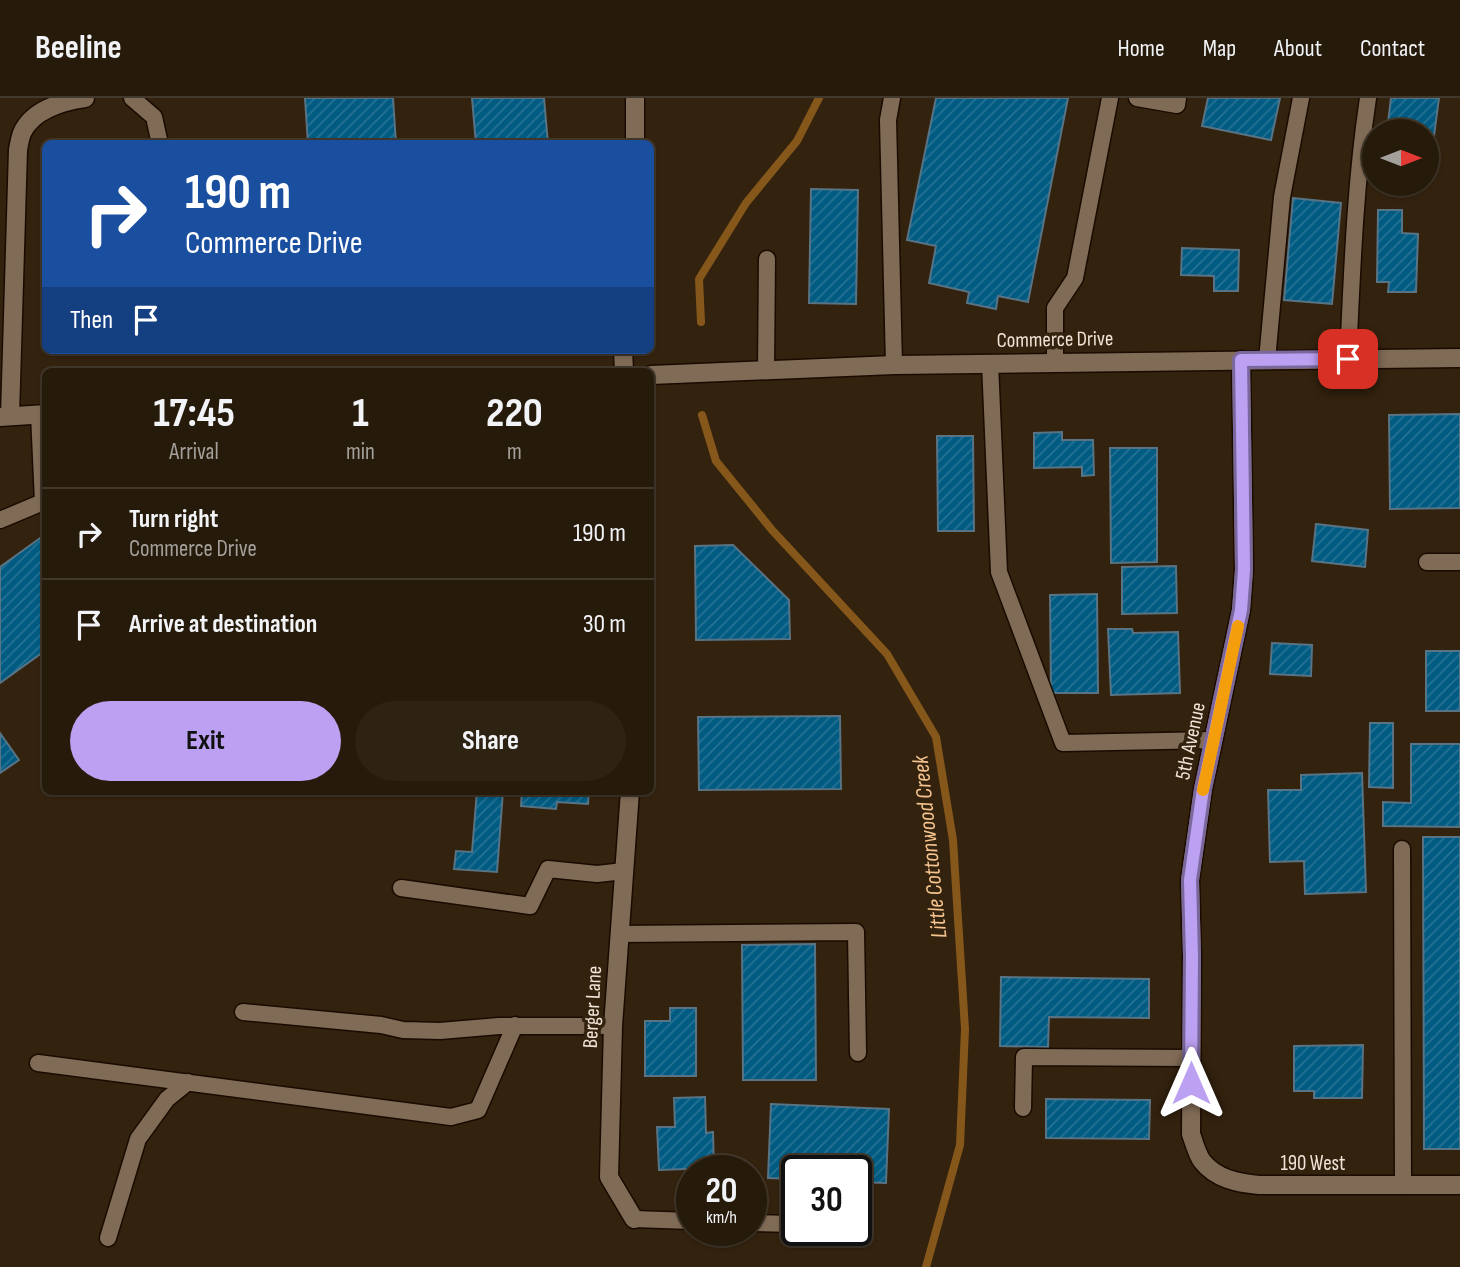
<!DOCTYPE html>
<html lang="en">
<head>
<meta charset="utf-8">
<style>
	:root { --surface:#261a0a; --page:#2e2313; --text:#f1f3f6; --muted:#a4a19c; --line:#42382b; --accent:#bca0f2 }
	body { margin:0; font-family:"Sofia Sans Condensed",sans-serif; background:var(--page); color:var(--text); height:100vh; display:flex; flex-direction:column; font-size:26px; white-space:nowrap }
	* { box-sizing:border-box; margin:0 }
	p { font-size:23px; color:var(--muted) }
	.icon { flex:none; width:38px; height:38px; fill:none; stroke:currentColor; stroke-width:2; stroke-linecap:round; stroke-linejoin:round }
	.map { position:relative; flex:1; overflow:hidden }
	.panel { position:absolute; left:42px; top:270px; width:612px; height:427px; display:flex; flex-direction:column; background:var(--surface); border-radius:10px; box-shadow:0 2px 5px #0004,0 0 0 2px var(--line) }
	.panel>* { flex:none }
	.top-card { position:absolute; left:42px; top:42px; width:612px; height:214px; border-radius:10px; box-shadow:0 2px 5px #0004,0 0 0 2px var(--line); background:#1a4fa0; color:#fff; overflow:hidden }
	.needle { width:46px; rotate:90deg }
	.controls { position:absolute; left:1362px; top:21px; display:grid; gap:14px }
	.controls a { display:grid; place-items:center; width:77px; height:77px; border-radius:50%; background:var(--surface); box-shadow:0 2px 5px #0004,0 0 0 2px var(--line); font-size:35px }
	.speed { position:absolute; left:676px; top:1057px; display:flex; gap:14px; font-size:35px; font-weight:700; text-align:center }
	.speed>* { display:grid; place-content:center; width:91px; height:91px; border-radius:50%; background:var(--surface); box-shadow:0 2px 5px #0004,0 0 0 2px var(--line); line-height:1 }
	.speed small { font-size:18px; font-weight:400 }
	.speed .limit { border:4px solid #111; border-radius:10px; background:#fff; color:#111 }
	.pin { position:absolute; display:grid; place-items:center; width:60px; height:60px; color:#fff; margin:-30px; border-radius:14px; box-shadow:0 4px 10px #0006 }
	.me { position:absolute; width:77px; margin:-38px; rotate:0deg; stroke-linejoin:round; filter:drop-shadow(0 0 5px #0008) }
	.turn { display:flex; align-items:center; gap:24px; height:147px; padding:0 28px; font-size:32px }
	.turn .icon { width:91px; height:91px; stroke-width:2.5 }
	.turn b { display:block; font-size:49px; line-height:60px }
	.then { display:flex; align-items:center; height:66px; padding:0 28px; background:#0003; gap:14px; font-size:26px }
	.eta { display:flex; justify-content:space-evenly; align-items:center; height:119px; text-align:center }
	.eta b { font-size:42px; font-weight:700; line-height:49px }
	.action { display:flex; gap:14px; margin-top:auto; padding:14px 28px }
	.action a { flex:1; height:80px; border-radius:42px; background:var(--accent); color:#111; font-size:28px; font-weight:700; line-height:80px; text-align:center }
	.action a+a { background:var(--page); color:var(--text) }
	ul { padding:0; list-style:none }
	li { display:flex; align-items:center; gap:21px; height:91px; padding:0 28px; border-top:2px solid var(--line) }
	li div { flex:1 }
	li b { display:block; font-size:26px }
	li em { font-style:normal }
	header { display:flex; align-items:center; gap:42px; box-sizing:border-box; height:98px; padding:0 35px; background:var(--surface); border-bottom:2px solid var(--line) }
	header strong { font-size:33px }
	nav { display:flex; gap:38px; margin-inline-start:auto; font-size:24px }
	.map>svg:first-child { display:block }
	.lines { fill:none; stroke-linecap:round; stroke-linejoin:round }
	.stream { stroke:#86571b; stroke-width:8 }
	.building { fill:url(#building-hatch); stroke:#587384; stroke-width:2 }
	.lane-casing { stroke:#1a0b00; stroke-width:19 }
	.street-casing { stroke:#1a0b00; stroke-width:21 }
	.secondary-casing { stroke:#1a0b00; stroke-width:21 }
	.lane { stroke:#806b56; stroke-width:16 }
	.street { stroke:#806b56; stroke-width:18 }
	.secondary { stroke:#806b56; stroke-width:18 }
	.route-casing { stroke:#7a689d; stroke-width:18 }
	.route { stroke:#bca0f2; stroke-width:12 }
	.slow { stroke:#f59e0b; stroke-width:12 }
	.labels { text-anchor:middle; stroke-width:7; stroke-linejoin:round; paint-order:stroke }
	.street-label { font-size:21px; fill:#f0e4d8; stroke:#33220e }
	.water-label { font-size:23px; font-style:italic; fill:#f5c38d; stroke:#33220e }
</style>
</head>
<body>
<header>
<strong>Beeline</strong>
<nav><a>Home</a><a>Map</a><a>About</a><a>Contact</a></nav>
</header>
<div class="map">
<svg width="1460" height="1169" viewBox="0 0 1460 1169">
	<defs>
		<pattern id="building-hatch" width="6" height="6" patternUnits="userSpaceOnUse" patternTransform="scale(1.75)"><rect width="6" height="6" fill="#005b82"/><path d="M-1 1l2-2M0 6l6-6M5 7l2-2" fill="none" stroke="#267293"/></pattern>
	</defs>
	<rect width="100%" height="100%" fill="#33220e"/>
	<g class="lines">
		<path class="stream" d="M701,224L699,181L746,105L797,43L819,0
			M702,317L716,363L772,432L887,556L936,639L953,742L965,931L960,1047L926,1169"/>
	</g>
	<path class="building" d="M305,0H393L396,46H308Z
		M472,0H544L548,46H476Z
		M936,0H1068L1028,204L998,198L996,211L967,205L969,194L929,185L936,148L907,142Z
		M1208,0H1280L1271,42L1202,28Z
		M1391,0H1439L1430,68H1426V33H1387Z
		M811,91L858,92L856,206L809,205Z
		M1293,100L1341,105L1332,206L1284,202Z
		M1378,112H1402V135L1418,136L1416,194H1388L1389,184H1377Z
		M1182,150L1239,152L1238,193H1214V178L1181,177Z
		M1460,316V410L1390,411L1389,317Z
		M1062,334V342H1093L1094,377L1082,378V369L1034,370V335Z
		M937,338H973L974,433H938Z
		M1110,350H1157V464L1111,465Z
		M1316,426L1368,432L1365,469L1312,463Z
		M43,438L46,441V552L0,585V469Z
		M733,447L789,502L790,541L696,542L695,448Z
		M1176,468L1177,515L1122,516V469Z
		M1097,496L1098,595H1051L1050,497Z
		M1108,531H1132L1133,535L1178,534L1180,595L1111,597Z
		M1272,545L1312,547L1311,578L1270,576Z
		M1426,553H1460V613H1426Z
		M840,618L841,691L699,692L698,619Z
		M1370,625H1393V690L1369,689Z
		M0,635L19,662L0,675Z
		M1411,646H1460V729L1383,728V704L1411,705Z
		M1362,675L1366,794L1305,796L1304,763L1270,764L1268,692H1301V677Z
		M477,693H503L497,774L454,771L456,753L472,754Z
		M522,693H589L588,706L557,704L556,711L521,708Z
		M1423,739H1460V1051H1424Z
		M815,846L816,982H743L742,847Z
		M1001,879L1149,881V920L1049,919L1048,949L1000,948Z
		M670,910H696V978H645V923H670Z
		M1363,947L1362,1000H1314V993H1294V948Z
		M705,999L706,1035L713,1034L714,1070L659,1072L657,1029H675L674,1000Z
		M1046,1001L1150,1002L1149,1041L1046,1040Z
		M771,1006L889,1011L886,1085L856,1084V1073H796V1081L768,1080Z"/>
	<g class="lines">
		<defs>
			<path id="lane" d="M132,0L154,19L160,46
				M892,0L888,22L894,267
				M1137,0L1177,7L1178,0
				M1348,261C1352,174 1355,86 1368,0
				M1267,262L1282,99L1301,0
				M1055,264V210L1075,180L1110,0
				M990,265L999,474L1063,645L1213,642
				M766,271L767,161
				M0,422L43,404L39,316
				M1427,464H1460
				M1402,751L1403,1088
				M401,790L530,808L548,771L597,776L624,773
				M619,836L856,834L858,955
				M243,914L381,927L403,932L440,933L499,928H613
				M38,965L451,1019L478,1012L515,927
				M1023,1010L1024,959L1191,960
				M634,1121L691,1123
				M751,1125L796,1126
				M108,1140L138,1041L167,1001L188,984"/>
			<path id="street" d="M635,0V46
				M623,252L624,273
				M1241,262L1244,472L1241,512L1203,691L1190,782L1192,858L1191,1036C1194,1044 1197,1056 1202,1063C1216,1081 1238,1085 1259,1087H1460
				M10,318L18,52C19,46 20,40 22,35C32,12 63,3 85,0
				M630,693L613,928L609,1079L634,1121"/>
			<path id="secondary" d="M651,277L894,267L1460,260
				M0,319L46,316"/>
		</defs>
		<use href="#lane" class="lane-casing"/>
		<use href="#street" class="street-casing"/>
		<use href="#secondary" class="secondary-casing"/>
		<use href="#lane" class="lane"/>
		<use href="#street" class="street"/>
		<use href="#secondary" class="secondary"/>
	</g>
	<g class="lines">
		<defs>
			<path id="route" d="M1191,985L1192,858L1190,782L1203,691L1241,512L1244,472L1241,262L1348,261"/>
		</defs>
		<use href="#route" class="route-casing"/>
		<use href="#route" class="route"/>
		<path class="slow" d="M1203,692L1238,528"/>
	</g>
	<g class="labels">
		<g class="street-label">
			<text transform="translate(1055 241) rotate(-1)" y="7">Commerce Drive</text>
			<text transform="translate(1190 643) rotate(-78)" y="7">5th Avenue</text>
			<text transform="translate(592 909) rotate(-87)" y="7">Berger Lane</text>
			<text x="1313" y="1072">190 West</text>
		</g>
		<g class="water-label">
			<text transform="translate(929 749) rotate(-96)" y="8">Little Cottonwood Creek</text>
		</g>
	</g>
</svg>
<div class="controls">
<a><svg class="needle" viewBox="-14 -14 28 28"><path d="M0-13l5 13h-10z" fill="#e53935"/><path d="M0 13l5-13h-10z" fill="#a4a19c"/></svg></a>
</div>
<div class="speed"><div>20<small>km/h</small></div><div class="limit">30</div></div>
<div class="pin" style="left:1348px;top:261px;background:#d93025"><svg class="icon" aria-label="arrive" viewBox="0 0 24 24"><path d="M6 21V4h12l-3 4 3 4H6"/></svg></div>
<svg class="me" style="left:1191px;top:985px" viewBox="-20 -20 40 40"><path d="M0-17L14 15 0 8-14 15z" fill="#bca0f2" stroke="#fff" stroke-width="4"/></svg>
<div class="top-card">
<div class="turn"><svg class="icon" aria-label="right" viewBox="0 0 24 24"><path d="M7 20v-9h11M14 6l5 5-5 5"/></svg><div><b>190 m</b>Commerce Drive</div></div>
<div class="then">Then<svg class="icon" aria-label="arrive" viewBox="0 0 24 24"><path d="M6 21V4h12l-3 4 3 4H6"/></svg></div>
</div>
<section class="panel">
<div class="eta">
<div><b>17:45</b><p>Arrival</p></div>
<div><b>1</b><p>min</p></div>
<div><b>220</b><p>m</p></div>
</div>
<ul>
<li><svg class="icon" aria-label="right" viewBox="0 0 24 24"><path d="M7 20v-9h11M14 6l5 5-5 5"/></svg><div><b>Turn right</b><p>Commerce Drive</p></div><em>190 m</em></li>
<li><svg class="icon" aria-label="arrive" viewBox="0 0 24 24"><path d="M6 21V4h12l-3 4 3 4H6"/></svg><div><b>Arrive at destination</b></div><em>30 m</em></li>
</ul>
<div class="action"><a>Exit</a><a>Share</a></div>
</section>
</div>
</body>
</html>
